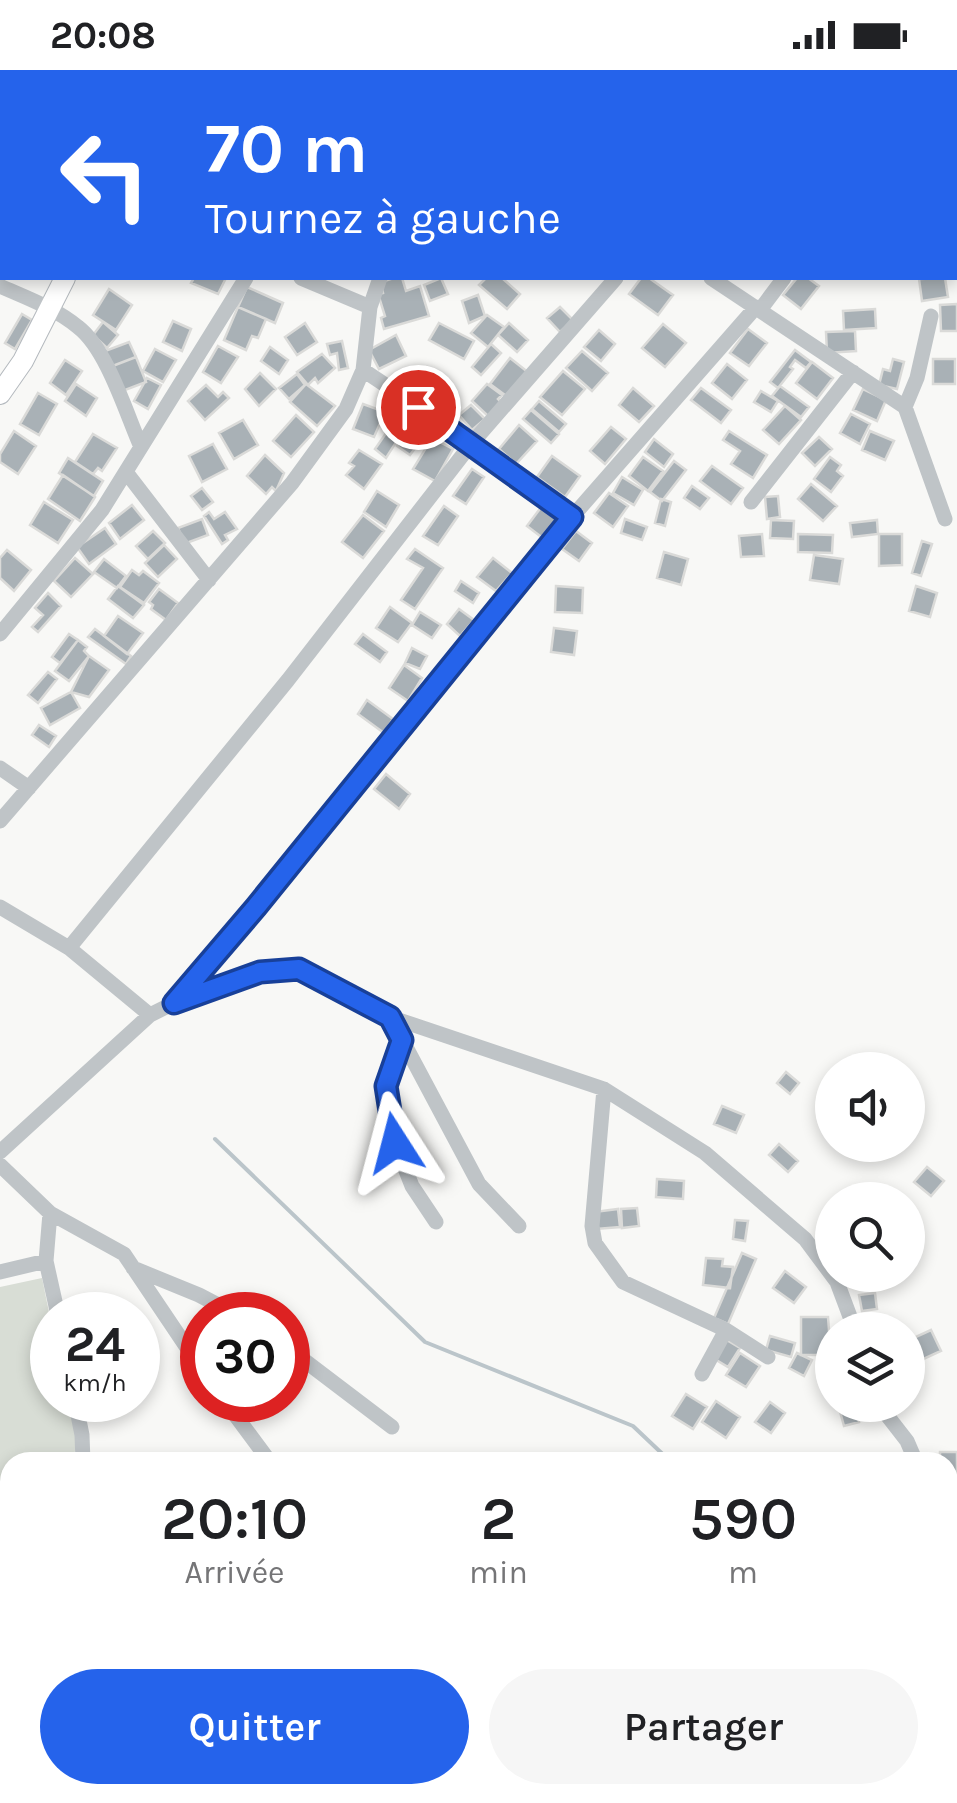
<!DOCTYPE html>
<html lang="fr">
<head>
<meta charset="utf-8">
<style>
	:root { --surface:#fff; --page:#f6f6f6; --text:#202124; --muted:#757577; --accent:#2563eb }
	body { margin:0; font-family:Karla,sans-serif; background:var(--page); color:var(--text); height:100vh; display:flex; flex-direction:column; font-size:38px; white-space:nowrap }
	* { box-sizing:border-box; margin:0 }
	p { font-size:32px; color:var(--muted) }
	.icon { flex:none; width:55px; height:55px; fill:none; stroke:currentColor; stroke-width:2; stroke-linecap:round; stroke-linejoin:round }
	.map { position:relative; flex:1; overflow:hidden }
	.panel { position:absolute; left:0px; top:1382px; width:958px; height:352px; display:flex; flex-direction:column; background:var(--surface); border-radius:30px 30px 0 0; box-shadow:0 5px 15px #0003 }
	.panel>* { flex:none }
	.hud { position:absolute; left:0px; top:0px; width:958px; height:210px; box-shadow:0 5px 15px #0003; background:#2563eb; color:#fff; overflow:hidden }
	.buttons { position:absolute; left:815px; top:982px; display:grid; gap:20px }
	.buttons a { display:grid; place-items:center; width:110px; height:110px; border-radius:50%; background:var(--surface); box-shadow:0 5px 15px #0003; font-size:50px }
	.speed { position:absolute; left:30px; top:1222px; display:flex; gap:20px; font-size:50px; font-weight:700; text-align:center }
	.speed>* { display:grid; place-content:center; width:130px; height:130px; border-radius:50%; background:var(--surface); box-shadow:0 5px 15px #0003; line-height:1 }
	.speed small { font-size:25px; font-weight:400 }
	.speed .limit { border:15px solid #d22; background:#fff; color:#111 }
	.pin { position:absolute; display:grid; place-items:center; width:85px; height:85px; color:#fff; margin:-42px; border:5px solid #fff; border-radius:50%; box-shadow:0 2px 10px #0007 }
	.me { position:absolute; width:110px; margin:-55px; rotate:351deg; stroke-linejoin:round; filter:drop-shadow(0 0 8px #0008) }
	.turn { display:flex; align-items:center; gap:35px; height:210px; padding:0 40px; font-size:45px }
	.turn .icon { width:130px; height:130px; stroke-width:2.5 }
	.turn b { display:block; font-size:70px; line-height:85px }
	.eta { display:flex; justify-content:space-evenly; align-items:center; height:170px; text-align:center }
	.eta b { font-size:60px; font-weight:600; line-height:70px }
	.action { display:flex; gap:20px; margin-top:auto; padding:20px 40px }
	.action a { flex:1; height:115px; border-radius:60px; background:var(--accent); color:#fff; font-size:40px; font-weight:600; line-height:115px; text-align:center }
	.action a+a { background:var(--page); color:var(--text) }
	.status { display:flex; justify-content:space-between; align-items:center; height:70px; padding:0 50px; background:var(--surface); direction:ltr }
	.status svg { height:28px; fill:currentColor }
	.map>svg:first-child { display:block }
	.green { fill:#d8ddd5 }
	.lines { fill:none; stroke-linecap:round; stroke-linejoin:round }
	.stream { stroke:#bbc5ca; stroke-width:4 }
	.building { fill:#a9b1b6; stroke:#dadad8; stroke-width:2.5 }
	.secondary-casing { stroke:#b4b9be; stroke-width:22 }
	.minor { stroke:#bfc4c7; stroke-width:15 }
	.secondary { stroke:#fff; stroke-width:20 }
	.route-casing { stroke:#184099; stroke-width:25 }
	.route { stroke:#2563eb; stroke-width:18 }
</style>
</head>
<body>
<div class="status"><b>20:08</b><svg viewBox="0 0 49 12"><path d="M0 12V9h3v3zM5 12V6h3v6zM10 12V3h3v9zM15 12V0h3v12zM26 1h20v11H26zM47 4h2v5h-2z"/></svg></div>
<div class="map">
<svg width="957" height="1733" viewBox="0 0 957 1733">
	<rect width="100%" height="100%" fill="#f8f8f6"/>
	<path class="green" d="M42,1208L52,1257V1330H68L76,1369L74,1392H10V1488L0,1490V1217Z"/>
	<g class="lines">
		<path class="stream" d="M215,1069L425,1272L633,1356L671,1392
			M948,1618L957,1621"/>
	</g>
	<path class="building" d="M194,208H226L218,224L191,213Z
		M394,208H402L406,221L420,216L429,246L384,259L381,248L385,246L378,224L383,223L381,212Z
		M441,208L448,224L430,231L424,215Z
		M486,208H502L520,224L507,239L479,215Z
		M641,208H649L673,225L658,245L629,224Z
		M797,208H808L819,216L801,239L783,225Z
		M945,208L948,227L922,231L919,209Z
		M247,217L283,233L275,253L238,237Z
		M109,219L132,235L116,260L93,245Z
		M478,225L485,246L469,253L462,231Z
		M957,234V261H941L940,235Z
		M238,237L266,249L258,268L252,266L246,280L224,270Z
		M560,237L573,250L560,262L547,248Z
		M875,239L876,258L844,260L843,241Z
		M22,244L32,250L15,279L5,273Z
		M487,245L504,257L488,277L471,263Z
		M173,251L191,259L182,281L163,272Z
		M103,252L118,265L107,278L93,265Z
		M305,253L317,272L297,285L285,267Z
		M439,253L474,271L464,289L429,270Z
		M509,253L528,270L517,282L498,265Z
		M663,254L686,273L665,297L642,278Z
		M748,259L767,273L749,296L730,283Z
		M599,260L615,274L601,291L584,277Z
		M855,261L856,281L827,283L826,262Z
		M396,265L406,286L379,299L369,280Z
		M342,271L348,298L339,300L337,283L330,285L327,274Z
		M129,272L136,287L110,297L105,281Z
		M491,274L501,283L481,305L472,297Z
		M218,276L238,287L221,313L203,302Z
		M270,277L288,290L279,304L261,291Z
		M155,279L176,290L163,312L143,301Z
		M795,280L811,292L806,298L795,290L790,297L793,299L778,318L770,312Z
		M582,281L608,303L592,321L566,298Z
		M322,284L335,298L318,313L315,308L308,315L297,302Z
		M136,287L146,312L120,322L110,297Z
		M510,288L529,303L509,328L490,314Z
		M893,289L904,292L897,319L879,315L883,299L890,301Z
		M933,289H955V314H933Z
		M65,290L82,301L66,325L50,313Z
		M812,292L833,308L817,329L796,313Z
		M727,294L747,310L732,329L712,313Z
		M427,297L446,312L429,334L415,324L420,320L412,314Z
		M563,301L585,319L562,345L540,327Z
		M260,303L276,319L259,336L245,319Z
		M297,304L305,315L289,329L279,318Z
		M147,308L161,315L148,339L134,331Z
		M76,314L97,328L86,346L65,331Z
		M306,314L335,336L317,356L290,332Z
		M487,314L502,325L498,329L501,332L488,346L472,331Z
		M206,315L218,327L223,322L229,328L205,350L188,331Z
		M780,316L809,337L801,347L772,326Z
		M633,318L654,336L639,352L619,335Z
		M701,318L731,340L721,353L691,330Z
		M863,319L886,330L877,351L853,340Z
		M761,321L778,331L771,342L754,332Z
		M38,323L57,334L39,365L20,354Z
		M382,331L415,348L411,356L378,340Z
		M539,331L566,354L559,362L532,339Z
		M363,334L385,342L374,367L353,359Z
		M471,335L485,349L472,360L459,345Z
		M785,336L801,350L779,374L763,360Z
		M531,340L559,364L551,373L523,349Z
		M851,344L870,354L860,374L840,363Z
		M296,345L314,362L291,387L273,371Z
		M243,350L258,375L234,389L219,363Z
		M519,355L537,371L516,394L499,379Z
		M391,356L402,363L386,388L375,379Z
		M611,357L626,369L605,394L590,381Z
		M409,358L422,369L410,385L397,376Z
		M14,361L36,376L18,404L0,392V384Z
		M729,361L767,385L753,408L731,394L740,381L723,370Z
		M870,361L894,371L885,390L862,380Z
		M93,364L117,378L102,401L98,398L93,404L75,392Z
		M819,367L832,379L815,396L802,383Z
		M432,368L453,379L435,411L413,399Z
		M654,369L673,384L664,397L645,382Z
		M213,374L227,399L202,412L189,386Z
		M359,380L382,394L364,419L346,405L354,396L349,393Z
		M265,385L284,403L276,421L272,417L266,424L247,406Z
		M552,386L580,406L565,427L537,407Z
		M643,387L663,401L648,421L629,406Z
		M830,387L841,395L837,401L843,406L831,422L814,409Z
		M68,388L103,411L94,426L59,403Z
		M674,391L686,400L662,431L650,422Z
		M712,396L743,418L731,434L700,411Z
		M472,399L484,407L466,434L453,426Z
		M63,405L95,427L80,451L48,429Z
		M622,407L643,420L634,435L613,423Z
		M811,414L837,436L823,451L798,429Z
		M692,416L709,428L700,439L684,428Z
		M202,418L213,432L202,440L191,426Z
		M377,421L399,435L386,457L364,442Z
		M609,423L628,436L613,457L594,443Z
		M778,426L780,447L767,449L765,427Z
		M661,429L671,432L665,456L655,453Z
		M44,432L73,450L58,473L30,455Z
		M132,435L144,450L120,469L109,453Z
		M444,436L458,446L438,475L423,466Z
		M542,436L559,449L544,469L527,456Z
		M209,442L214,449L225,442L237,459L225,465L228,470L222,474L204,446Z
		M363,445L384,461L363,488L342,472Z
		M202,449L208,465L184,474L178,458Z
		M625,449L647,457L642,470L621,463Z
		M771,450L794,451L793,469L770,468Z
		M877,450L878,464L852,467L850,453Z
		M105,458L116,474L89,494L77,477Z
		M153,461L165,473L148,489L136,476Z
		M576,461L592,473L579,491L562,479Z
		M762,464L764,486L741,487L739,466Z
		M798,464L833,465L832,483L798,482Z
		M879,464H902V495L879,496Z
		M922,471L932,474L921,506L912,503Z
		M164,475L177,489L158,507L145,493Z
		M415,479L443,498L415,539L401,530L423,498L407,489Z
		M7,480L31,500L14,521L0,508V488Z
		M664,482L688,489L681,515L657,508Z
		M814,485L843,489L839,514L810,510Z
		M75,488L93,504L71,527L54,511Z
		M493,488L512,503L496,521L477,507Z
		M104,489L126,506L117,518L94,502Z
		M132,500L139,505L143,501L159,513L144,533L120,517Z
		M461,511L479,523L473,533L455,521Z
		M118,516L144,535L133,548L108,529Z
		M556,516L583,518L582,543L555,542Z
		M916,516L937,523L930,547L909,541Z
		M159,519L178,533L166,550L151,539L153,535L149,532Z
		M48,523L61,536L38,562L32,557L43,545L35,538Z
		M390,537L412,553L398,572L376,558Z
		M459,539L474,550L460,566L447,554Z
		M420,542L441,555L432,568L412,555Z
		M118,546L143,563L127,584L104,566Z
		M554,558L577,561L574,585L551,582Z
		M95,559L131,586L126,594L88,567Z
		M69,564L78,570L60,593L52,587Z
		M363,564L387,582L380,592L355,574Z
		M78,570L87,577L84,581L89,586L69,611L55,601Z
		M412,578L427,586L420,599L405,593Z
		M89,586L109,600L89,627L71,622Z
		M404,595L422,608L408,631L389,618Z
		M48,602L57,609L38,633L28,625Z
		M71,622L80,638L50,655L41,638Z
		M367,630L393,649L384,663L358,644Z
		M39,655L56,666L49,677L32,665Z
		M386,704L410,724L399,739L374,719Z
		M786,1002L799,1013L790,1024L777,1013Z
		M722,1036L744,1045L736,1063L714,1054Z
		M779,1074L798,1091L788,1102L769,1085Z
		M927,1097L944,1111L931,1126L914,1112Z
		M657,1109L684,1111L683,1129L656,1127Z
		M637,1138L639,1156L622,1158L621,1139Z
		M618,1139L620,1157L596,1159L594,1142Z
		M735,1150L748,1151L745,1171L733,1169Z
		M742,1183L756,1189L728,1254L714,1248Z
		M706,1188L723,1189L722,1196L733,1197L730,1218L703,1215Z
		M785,1201L806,1217L794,1233L773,1218Z
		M875,1223L877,1239L862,1241L859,1225Z
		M801,1247H828L829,1260H838H832V1285H801Z
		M931,1260L941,1281L919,1291L909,1270Z
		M770,1266L795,1273L791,1287L766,1280Z
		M725,1269L740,1278L728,1297L713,1288Z
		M740,1283L760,1296L746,1317L726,1305Z
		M797,1283L812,1290L804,1306L789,1298Z
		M686,1324L707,1337L693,1359L672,1346Z
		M716,1331L740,1347L726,1368L702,1352Z
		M770,1332L785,1343L771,1363L755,1352Z
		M854,1335L859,1352L844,1356L839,1338Z
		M940,1382H957V1410H948V1392H940Z
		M809,1725H846L844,1733H807Z"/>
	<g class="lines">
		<defs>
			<path id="secondary" d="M162,2L163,0
				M0,324L23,291L65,208"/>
		</defs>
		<use href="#secondary" class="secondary-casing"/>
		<path class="minor" d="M442,0L443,2
			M726,0L727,2
			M880,0V2
			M340,2L341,0
			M477,2L478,0
			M805,2L808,0
			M0,143L2,144
			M301,208L370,237
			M711,208L905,337L945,449
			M0,216C27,228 55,238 78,257C107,279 126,343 141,377
			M760,240L784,208
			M363,300L472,373L572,447
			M905,337L917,308L931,246
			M126,402L209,510
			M751,432L853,302
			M0,564L102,440L246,208
			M0,698L29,718
			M0,751L292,413L346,339L363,300L370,237L380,208
			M0,837L69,878L150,945
			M69,878L288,610L472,373L616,208
			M178,931L260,902L299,899L390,947L604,1019L705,1083L805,1169L837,1212L855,1260
			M390,947L479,1114L519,1156
			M403,970L386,1016L395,1073L412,1116L436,1152
			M604,1019L592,1156L595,1173L623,1212L726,1260L768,1287
			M0,1082L150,945L174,933L256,837L572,447L756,237
			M0,1095L50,1143L124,1184L202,1300
			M50,1143L46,1191L58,1245
			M133,1198L199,1225L237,1245
			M0,1202L46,1191
			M288,1278L392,1357
			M702,1304L726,1260
			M75,1330L82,1365L83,1392
			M224,1330L270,1392
			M879,1335L907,1371L916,1392
			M8,1501L2,1551L10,1579
			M64,1725L72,1733
			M484,1725L491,1733
			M604,1725L615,1733
			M936,1725L944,1729
			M220,1733L225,1725
			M668,1733L672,1725"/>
		<use href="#secondary" class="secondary"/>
	</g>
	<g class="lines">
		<defs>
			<path id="route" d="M395,1073L386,1016L402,970L390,947L299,899L260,902L174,933L256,837L572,447L418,337"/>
		</defs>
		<use href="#route" class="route-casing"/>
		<use href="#route" class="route"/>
	</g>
</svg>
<div class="buttons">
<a><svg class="icon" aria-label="sound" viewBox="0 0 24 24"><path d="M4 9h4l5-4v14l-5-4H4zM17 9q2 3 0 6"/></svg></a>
<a><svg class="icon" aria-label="search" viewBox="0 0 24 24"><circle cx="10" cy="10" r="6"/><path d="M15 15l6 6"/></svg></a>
<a><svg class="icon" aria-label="layers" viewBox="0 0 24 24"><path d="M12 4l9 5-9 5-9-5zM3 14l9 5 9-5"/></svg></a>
</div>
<div class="speed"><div>24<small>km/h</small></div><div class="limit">30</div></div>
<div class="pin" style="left:418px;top:337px;background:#d93025"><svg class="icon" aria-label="arrive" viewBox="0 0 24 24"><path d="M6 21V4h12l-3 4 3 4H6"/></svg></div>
<svg class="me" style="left:395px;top:1073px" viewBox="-20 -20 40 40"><path d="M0-17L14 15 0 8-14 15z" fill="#2563eb" stroke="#fff" stroke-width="4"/></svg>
<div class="hud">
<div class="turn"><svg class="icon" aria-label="left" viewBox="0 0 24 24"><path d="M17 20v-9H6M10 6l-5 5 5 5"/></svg><div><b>70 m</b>Tournez à gauche</div></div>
</div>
<section class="panel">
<div class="eta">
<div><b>20:10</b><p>Arrivée</p></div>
<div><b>2</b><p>min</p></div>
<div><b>590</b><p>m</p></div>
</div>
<div class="action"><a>Quitter</a><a>Partager</a></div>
</section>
</div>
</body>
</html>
